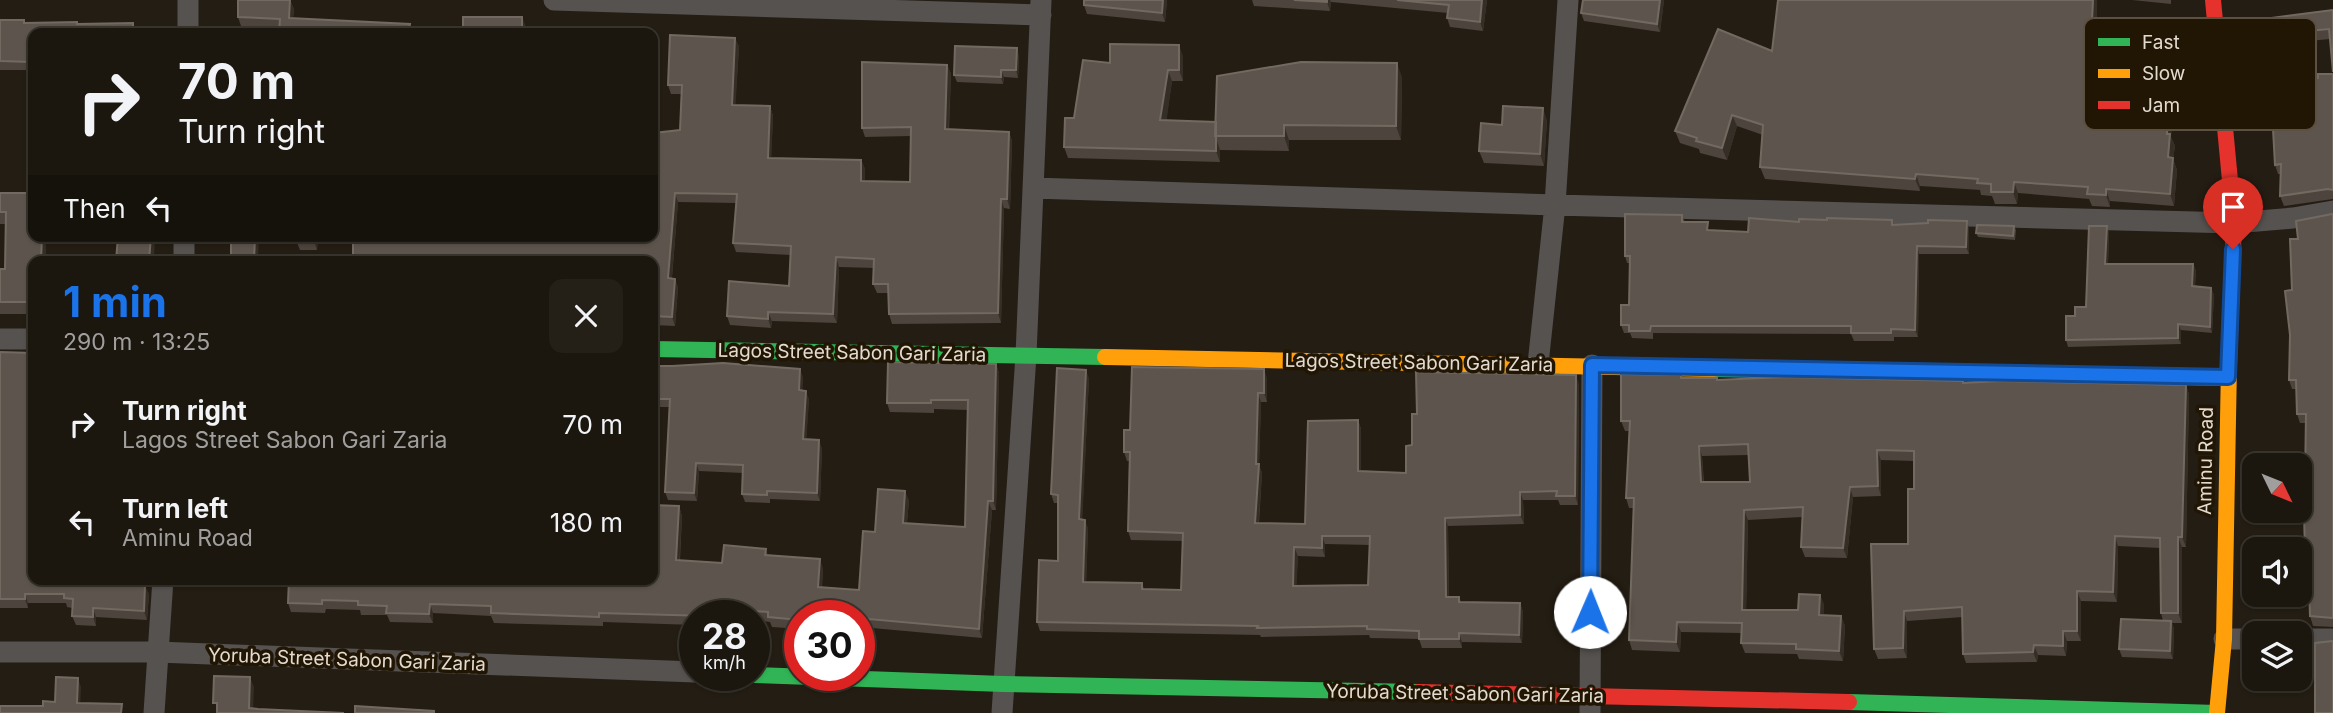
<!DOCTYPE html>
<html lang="en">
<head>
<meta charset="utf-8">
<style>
	:root { --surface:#1b160e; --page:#241f17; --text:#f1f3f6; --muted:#a09f9e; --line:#39352e; --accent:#1a73e8 }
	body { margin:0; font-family:Inter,sans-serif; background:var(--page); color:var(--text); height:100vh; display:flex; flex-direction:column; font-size:26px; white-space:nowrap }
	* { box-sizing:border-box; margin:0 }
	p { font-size:23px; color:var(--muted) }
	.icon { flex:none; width:38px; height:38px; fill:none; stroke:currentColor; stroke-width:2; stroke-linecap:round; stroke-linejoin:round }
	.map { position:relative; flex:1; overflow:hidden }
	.panel { position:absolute; left:28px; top:256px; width:630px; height:329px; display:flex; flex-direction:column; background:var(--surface); border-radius:14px; box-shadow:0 2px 5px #0004,0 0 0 2px var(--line) }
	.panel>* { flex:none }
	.hud { position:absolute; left:28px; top:28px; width:630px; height:214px; border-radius:14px; box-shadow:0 2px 5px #0004,0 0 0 2px var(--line); background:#1b160e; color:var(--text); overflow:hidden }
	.needle { width:46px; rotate:133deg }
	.tools { position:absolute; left:2242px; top:453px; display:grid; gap:14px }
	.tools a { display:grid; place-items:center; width:70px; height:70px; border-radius:14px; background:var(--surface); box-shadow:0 2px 5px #0004,0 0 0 2px var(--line); font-size:35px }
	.speed { position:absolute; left:679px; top:600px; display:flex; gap:14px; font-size:35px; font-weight:700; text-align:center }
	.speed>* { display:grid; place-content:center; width:91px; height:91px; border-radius:50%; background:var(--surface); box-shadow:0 2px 5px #0004,0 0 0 2px var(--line); line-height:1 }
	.speed small { font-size:18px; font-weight:400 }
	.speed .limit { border:10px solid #d22; background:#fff; color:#111 }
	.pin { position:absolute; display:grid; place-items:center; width:60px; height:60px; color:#fff; margin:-72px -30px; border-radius:50% 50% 50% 0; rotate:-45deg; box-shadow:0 0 7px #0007 }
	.pin .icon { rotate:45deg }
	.me { position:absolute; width:77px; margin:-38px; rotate:1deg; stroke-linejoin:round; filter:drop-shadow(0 0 5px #0008) }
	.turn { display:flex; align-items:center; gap:24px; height:147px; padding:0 35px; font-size:32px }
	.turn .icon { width:91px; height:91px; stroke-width:2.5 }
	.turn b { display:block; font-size:49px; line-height:60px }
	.then { display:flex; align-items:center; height:66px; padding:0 35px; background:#0003; gap:14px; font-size:26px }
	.round { display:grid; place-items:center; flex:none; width:74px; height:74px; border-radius:14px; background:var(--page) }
	.summary { display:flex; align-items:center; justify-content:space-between; height:119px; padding:0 35px }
	h1 { font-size:42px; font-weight:700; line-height:52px; color:var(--accent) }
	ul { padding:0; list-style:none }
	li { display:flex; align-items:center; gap:21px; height:98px; padding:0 35px }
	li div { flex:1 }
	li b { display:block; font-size:26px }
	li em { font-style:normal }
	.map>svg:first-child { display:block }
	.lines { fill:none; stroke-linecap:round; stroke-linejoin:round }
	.street { stroke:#565250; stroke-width:21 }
	.fast { stroke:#30b455; stroke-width:16 }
	.slow { stroke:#ff9f0a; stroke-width:16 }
	.jam { stroke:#e5322d; stroke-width:16 }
	.wall { fill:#4c443d; fill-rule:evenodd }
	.shaded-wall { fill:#352e26 }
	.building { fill:#5d554d; stroke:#726a61; stroke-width:2; fill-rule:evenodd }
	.route-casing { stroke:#114b97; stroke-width:18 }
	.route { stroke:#1a73e8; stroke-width:12 }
	.labels { text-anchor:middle; stroke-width:7; stroke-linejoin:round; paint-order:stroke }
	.street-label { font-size:19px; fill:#e4dbd0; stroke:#211504 }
	.key { fill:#211504; stroke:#5c5041; stroke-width:2 }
	.key-label { font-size:19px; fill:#e4dbd0 }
</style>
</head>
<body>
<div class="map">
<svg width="2333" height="713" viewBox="0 0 2333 713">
	<rect width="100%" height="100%" fill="#241d13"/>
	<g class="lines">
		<path class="street" d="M554,0L1041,15
			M188,33V0
			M1033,188L1555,205L2234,223L2293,218L2333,211
			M184,261V236
			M0,339H33
			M1538,364L1555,205L1568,0
			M2224,639H2254
			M2300,639H2333
			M0,652H157L695,672
			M154,713L163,579
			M1002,713L1026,355L1041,0
			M1590,713L1592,365"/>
		<path class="fast" d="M653,349L1105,357
			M1714,369L2228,378
			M754,675L1003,684L1418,692
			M1849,702L2217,713"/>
		<path class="slow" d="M1105,357L1714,369
			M2217,713L2224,639L2229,365"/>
		<path class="jam" d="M2213,0L2234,223L2229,365
			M1418,692L1849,702"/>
	</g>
	<path class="wall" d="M238,0H290L294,9L293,18L410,24L411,29L463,28V17H522L526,29H571L572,33H279L280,28L241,26L238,17Z
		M1084,0H1167L1165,22L1087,14L1084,5Z
		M1252,0H1487L1483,31L1450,27L1447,18L1448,13L1331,2L1330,11L1254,6Z
		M1583,0H1664L1660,32L1584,21L1581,13Z
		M2097,0L2096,42L2175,61L2171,137L2175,146L2173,159L2177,170L2174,206L2110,201V207L2092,206L2089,199L2018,193L2017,204H1995L1992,196L1981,195L1980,190L1920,186V191L1765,179L1760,167L1763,135L1737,126L1727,160L1700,153L1699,149L1680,143L1675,131L1772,51Z
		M2132,0H2171V4Z
		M2333,10L2330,39L2268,45L2264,35Z
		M0,20H24L25,23L78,24L136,32L33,33V143L30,134V70H0Z
		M735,38L739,47L735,105L770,106L773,116L771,158L861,160L865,169V181L910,182L911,136L865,137L862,128L947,65L951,74L949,129L1009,132L1012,141L1010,209L1004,208L1001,323L892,324L889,314L888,293H877L873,284L874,268L839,267L837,323L772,321L771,328L730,325L727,316L789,286L790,255L736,252L733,243L736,203L678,202L672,278L675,279L678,288L675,326L653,325V261L656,152L680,130L681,94H671L668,85Z
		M1019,55L1018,78L1004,77L1003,84L957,82L954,75Z
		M1183,56V81H1172L1166,121L1216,122L1402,77L1401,140H1289V151L1220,150V162L1068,158L1064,147L1110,63Z
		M2333,74V199L2284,206L2280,196L2281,174H2278L2275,165L2276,129L2318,78Z
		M1547,120L1544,166L1484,163L1479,151L1502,125Z
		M0,193L33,236H85L84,242H46V261H33V314H0V269H5L6,224H0Z
		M2333,214V627L2313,626L2310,616L2309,594L2306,586V423H2300L2297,414L2296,389H2292L2289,380L2292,290L2298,239Z
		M1682,215L1685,222L1710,230L1748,232L1799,222L1827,220H1892L1894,225L1967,221L1969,229V254H1919L1918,337H1894V341H1854L1851,334L1653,333V339L1632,338L1630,333H1624L1621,325L1629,305L1630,263H1627L1625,256Z
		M2014,226L2016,230L2015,240L1978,237L1976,233Z
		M2107,226L2109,233L2108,264H2193L2196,271L2195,286L2211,288L2214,295L2212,333L2181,330V344L2068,347L2066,340L2086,307Z
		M318,236L317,250H300L296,240Z
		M0,352L33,579H117V584L149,594L147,620L96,617V626L76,625L72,616V608L67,607L66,603H28V608H0Z
		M996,364L999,373L996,510H992L982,638L872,628V634L859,633V616H800V629L772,627L770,622L754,620V616H695V625L603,622V626L494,623L491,616L433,613V623L390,622L387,615H361L360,610L326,609L325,613L291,612L288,603L679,506L682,516L680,560L722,563L766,549L768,556L823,568L822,587L859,590L875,532L909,500L907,523L965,527L968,410L934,409V413L890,412L887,403Z
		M653,366L803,377L802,390L809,399L806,439L822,448L820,501L770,499V503L745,502L742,494L743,473L699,471L697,501L668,500L665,492L669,407H653Z
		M1089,378L1082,519L1088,528L1086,582L1142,583L1144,589L1181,590L1183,541L1131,540L1128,531L1129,461H1127L1124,452L1130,430L1267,378V402H1261L1259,465L1262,473L1259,523L1305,524L1358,420L1361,429V472L1406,473L1417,414L1579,384L1578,505H1560L1558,500H1523L1524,524L1448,526L1449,597H1459L1461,602L1520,603L1523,612L1522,643L1462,642V648H1422L1419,639L1370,638L1369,635L1261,637L1260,635L1040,631L1037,622L1058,561V503H1054L1051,494ZM1325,544L1370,545L1368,585L1296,586L1298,556L1325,557Z
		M1682,378H1717L1718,380L1963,381L1964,383L2186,385L2189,395L2186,547H2182V623H2172L2174,629L2173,659L2122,657L2119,649L2163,621L2161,613L2160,548L2118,546L2117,602L2081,601V641H2067L2066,656L2038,655L2037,662L1966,663L1963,654V617L1907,621V658L1878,659L1874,649L1908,544L1914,489V461L1881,460V496L1853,497L1847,558L1805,557L1801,547L1802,517L1748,520L1746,610H1798L1820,595L1824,605L1823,616H1841L1845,626L1843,661L1799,659L1797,654L1745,653L1741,643V633L1681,632L1680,652L1632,650L1629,640L1634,508H1629L1626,498L1629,431H1625L1621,421ZM1749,455L1750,482H1704L1702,456Z"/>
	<path class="shaded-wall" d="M290,0L294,9L292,27L289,18Z
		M1163,0H1167L1165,22L1162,13Z
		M1327,0H1330L1331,2L1330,11L1327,2Z
		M1482,0H1487L1483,31L1480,22Z
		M1660,0H1664L1660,32L1657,24Z
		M2093,0H2097L2096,54L2091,42Z
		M522,17L526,27V33L522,29Z
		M735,38L739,47L735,115L732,105Z
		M1179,45L1183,56V81L1179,70Z
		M1017,48L1019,55L1018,78L1016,70Z
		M2171,49L2175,61L2171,137L2175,146L2173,159L2177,170L2174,206L2170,194L2167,134Z
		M1397,63L1402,77L1401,140L1396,126Z
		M947,65L951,74L948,139L945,129Z
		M1001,70L1004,77L1003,84L1001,77Z
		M1168,70L1172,81L1165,132L1160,120Z
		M770,106L773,116L771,167L768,158Z
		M1543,108L1547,120L1544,166L1540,154Z
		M1732,115L1737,126L1727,160L1722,148Z
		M1284,125L1289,140V151L1284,136Z
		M1009,132L1012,141L1010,209L1007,199Z
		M1216,138L1220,150V162L1216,151Z
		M861,160L865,169V190L861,181Z
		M1916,174L1920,186V191L1915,179Z
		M2014,182L2018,193L2017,204L2013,192Z
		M2106,189L2110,201V207L2106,195Z
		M675,193L678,202L671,288L668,278Z
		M1001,199L1004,208L1001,323L998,313Z
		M1967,221L1969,229V254L1966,247Z
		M2107,226L2109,233L2108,270L2105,264Z
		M42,236H44L46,242V261H41Z
		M151,236H155L154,261H149Z
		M255,236H259L258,261H254Z
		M314,236H318L317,250L314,241Z
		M1917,246L1919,254L1918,337L1915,330Z
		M836,257L839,267L837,323L833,314Z
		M2193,264L2196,271L2194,293L2192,286Z
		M675,279L678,288L675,326L672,317Z
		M2211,288L2214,295L2212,333L2210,327Z
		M768,312L772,321L771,328L768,319Z
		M2178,324L2181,330V344L2178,338Z
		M996,364L999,373L996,510L993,501Z
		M800,369L803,377L802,398L799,390Z
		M1264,369L1267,378V402L1264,393Z
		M1086,370L1089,378L1082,528L1079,519Z
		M1576,375L1579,384L1578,505L1575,496Z
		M2186,385L2189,395L2186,547L2182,537Z
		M806,391L809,399L806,447L803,439Z
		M1258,393L1261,402L1259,465L1262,473L1258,531L1255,523Z
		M1358,420L1361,429V480L1358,471Z
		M819,440L822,448L820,501L817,493Z
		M1699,446L1702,456L1704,492L1701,482Z
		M1877,450L1881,460V496L1878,486Z
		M696,463L699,471L697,501L694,493Z
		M1850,487L1853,497L1847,558L1843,548Z
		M905,491L909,500L906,532L903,523Z
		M1520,492L1523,500L1524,524L1520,515Z
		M988,501L992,510L982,638L979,629Z
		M679,506L682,516L679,569L676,560Z
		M1744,510L1748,520L1746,620L1742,610Z
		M1445,518L1448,526L1449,606L1446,597Z
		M1085,520L1088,528L1086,591L1083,582Z
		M1322,536L1325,544V557L1322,548Z
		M2115,536L2118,546L2117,602L2113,592Z
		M2178,537L2182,547V623L2178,613Z
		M1294,547L1298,556L1296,595L1293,586Z
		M820,559L823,568L821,596L818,587Z
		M145,585L149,594L147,620L144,611Z
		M2077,591L2081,601V641L2077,631Z
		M25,594L28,603V608L25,599Z
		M1820,595L1824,605L1823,625L1819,615Z
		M1520,603L1523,612L1522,643L1519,635Z
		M430,604L433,613V623L429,614Z
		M93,608L96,617V626L93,617Z
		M1904,611L1907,621V658L1903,648Z
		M1841,616L1845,626L1843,661L1839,651Z
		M869,619L872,628V634L869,624Z
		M2171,621L2174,629L2173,659L2170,651Z
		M1677,622L1681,632L1680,652L1676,642Z
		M2063,631L2067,641L2066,656L2063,646Z
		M1459,633L1462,642V648L1459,639Z
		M2034,645L2038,655L2037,662L2033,652Z
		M250,677L254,687L253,713L249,708Z
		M78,678L81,687L80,712L77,703Z"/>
	<path class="building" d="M238,0H290L289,18L410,24L409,29L463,28V17H522V29H571V33H279L280,19L238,17Z
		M1084,0H1163L1162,13L1084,5Z
		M1294,0H1327V2Z
		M1397,0H1482L1480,22L1447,18L1449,5Z
		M1583,0H1660L1657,24L1581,13Z
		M1778,0H2093L2091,42L2171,49L2167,134H2170L2168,157L2173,158L2170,194L2106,189V195L2087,194L2088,187L2014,182L2013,192H1991V184L1977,183L1978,179L1916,174L1915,179L1760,167L1763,125L1732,115L1722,148L1696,141L1697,138L1675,131L1718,29L1772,51Z
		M2333,10V72L2329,29L2264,35L2263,19Z
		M0,20H24V23L77,22V24L133,23V33H33V134H30L31,62L0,61Z
		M670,35L735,38L732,105L770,106L768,158L861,160V181L910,182L911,127L862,128V62L947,65L945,129L1009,132L1007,199H1001L998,313L889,314L888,284H873L874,259L836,257L833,314L768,312V319L727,316L729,281L789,286L791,246L733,243L737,194L675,193L668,278L675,279L672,317L653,316V261H353V236H653V152H656L654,133L680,130L682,85H668Z
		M1110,44L1179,45V70H1168L1160,120L1216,122V151L1064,147L1065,118H1074L1083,60L1110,63Z
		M955,46L1017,48L1016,70H1001V77L954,75Z
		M1301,62L1397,63L1396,126L1284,125V136H1215L1217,76Z
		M2318,74H2333V190L2328,189L2280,196L2281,164L2275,165L2273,129H2276L2271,84L2318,78Z
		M1503,106L1543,108L1540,154L1479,151L1481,123L1502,125Z
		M0,193H33V236H42L41,261H33V302H0V269H5L6,212H0Z
		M1625,214L1682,215V222H1708L1707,230L1748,232L1749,218L1799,222V219L1827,220V218L1892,220V225L1928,223V220L1967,221L1966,247L1917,246L1915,330L1891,329V333H1851V326H1651L1650,331H1629V325H1621V305H1629L1630,256H1625Z
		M2332,214H2333V618L2310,616L2309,586H2306L2303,480H2305L2306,414H2297L2296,380H2289L2290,335L2285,291L2292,290L2290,239H2298L2296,221Z
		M1977,225L2014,226L2013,236L1976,233Z
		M2089,226H2107L2105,264H2193L2192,286L2211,288L2210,327L2178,324V338L2066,340V316H2075V307H2086Z
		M118,236H151L149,261H116Z
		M231,236H255L254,261H231Z
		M296,236H314V241L296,240Z
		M0,352L33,353V579H113V583L145,585L144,611L93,608V617L72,616L73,599L64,598V594H25V599H0Z
		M888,362L996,364L993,501H988L979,629L869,619V624H859V616H800V620L768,617V612L708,607V616L599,613V617L491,613V606L430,604L429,614L386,613L387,606L358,605V601L322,600V604L288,603L289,579H653V505L679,506L676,560L722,563L724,545L766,549L765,555L820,559L818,587L859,590L863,531L875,532L878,489L905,491L903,523L965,527L968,400H931V403H887Z
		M723,363L800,369L799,390L806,391L803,439L819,440L817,493L767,491V495L742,494L743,465L696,463L694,493L665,492L670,399H653V366H672Z
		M1132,367L1264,369V393H1258L1256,464H1259L1255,523L1305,524L1308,421L1358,420V471L1406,473V446L1412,445V414H1417L1416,372L1576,375L1575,496H1556L1557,491L1520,492V515L1445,518L1446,597H1459V602L1520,603L1519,635L1459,633V639H1419V631L1367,629V626L1257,628L1258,626L1037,622L1039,560L1058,561V495L1051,494L1057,368L1086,370L1079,519L1085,520L1083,582L1142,583V589L1181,590L1183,533L1128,531L1130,452H1124V430H1130ZM1322,536H1370L1368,585L1293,586L1294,547L1322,548Z
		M1621,374L1681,375V378H1717V380L1788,377L1963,381V383L2001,381L2186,385L2182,537H2178V613H2161L2160,538L2115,536L2113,592L2077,591V631H2063V646L2034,645L2033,652L1963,654L1962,607L1904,611L1903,648L1874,649L1871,544H1908V489H1914V451L1877,450L1878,486L1850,487L1843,548L1801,547L1803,507L1744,510L1742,610H1798L1799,594L1820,595L1819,615L1841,616L1839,651L1796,649V644L1741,643L1742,623L1677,622L1676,642L1629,640L1634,498H1626L1630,421H1621ZM1748,444L1750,482H1701L1699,446Z
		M2121,619L2171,621L2170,651L2119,649Z
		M2333,641V713H2315V643Z
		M214,676L250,677L249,708L258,709L344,713H217V703H213Z
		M56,677L78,678L77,703L122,704L121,713H0V706H43V701L55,702Z
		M355,706L434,711V713H355Z"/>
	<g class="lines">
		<defs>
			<path id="route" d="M1590,612L1592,365L2228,377L2233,249"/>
		</defs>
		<use href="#route" class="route-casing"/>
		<use href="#route" class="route"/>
	</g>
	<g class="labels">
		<g class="street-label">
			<text transform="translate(852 352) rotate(1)" y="7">Lagos Street Sabon Gari Zaria</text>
			<text transform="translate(1419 362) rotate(1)" y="7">Lagos Street Sabon Gari Zaria</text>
			<text transform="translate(2205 461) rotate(-89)" y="7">Aminu Road</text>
			<text transform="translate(347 659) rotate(2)" y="7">Yoruba Street Sabon Gari Zaria</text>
			<text transform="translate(1465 693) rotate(1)" y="7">Yoruba Street Sabon Gari Zaria</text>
		</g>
	</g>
	<rect x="2084" y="18" width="232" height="112" rx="10" class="key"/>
	<rect x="2098" y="38" width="32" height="8" fill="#30b455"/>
	<rect x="2098" y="69" width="32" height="9" fill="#ff9f0a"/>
	<rect x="2098" y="101" width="32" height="8" fill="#e5322d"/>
	<g class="key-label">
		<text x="2142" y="49">Fast</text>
		<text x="2142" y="80">Slow</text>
		<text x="2142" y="112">Jam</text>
	</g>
</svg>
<div class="tools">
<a><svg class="needle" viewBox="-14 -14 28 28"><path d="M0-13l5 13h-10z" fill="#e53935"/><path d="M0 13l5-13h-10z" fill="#a09f9e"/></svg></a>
<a><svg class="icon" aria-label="sound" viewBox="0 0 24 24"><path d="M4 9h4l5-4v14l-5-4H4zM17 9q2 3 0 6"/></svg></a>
<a><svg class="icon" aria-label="layers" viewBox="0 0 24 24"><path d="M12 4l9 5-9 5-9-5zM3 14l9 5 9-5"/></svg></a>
</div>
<div class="speed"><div>28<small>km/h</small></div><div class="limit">30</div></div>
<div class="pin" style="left:2233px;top:249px;background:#d93025"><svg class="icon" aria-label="arrive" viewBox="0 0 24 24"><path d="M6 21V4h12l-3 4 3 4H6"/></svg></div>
<svg class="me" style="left:1590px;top:612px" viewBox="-20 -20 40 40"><circle r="19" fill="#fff"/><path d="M0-13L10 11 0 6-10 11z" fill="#1a73e8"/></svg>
<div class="hud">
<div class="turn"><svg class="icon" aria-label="right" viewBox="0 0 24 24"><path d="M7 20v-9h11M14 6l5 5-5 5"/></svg><div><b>70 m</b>Turn right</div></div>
<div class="then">Then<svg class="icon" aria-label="left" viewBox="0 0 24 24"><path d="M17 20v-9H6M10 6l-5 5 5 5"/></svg></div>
</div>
<section class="panel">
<div class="summary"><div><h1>1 min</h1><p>290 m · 13:25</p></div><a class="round"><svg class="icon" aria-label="close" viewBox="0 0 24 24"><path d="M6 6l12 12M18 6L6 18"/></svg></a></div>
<ul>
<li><svg class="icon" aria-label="right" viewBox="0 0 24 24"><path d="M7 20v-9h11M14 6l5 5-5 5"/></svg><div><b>Turn right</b><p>Lagos Street Sabon Gari Zaria</p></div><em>70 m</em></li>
<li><svg class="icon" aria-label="left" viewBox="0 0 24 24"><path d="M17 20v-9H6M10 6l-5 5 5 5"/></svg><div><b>Turn left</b><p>Aminu Road</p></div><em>180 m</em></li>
</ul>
</section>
</div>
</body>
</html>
